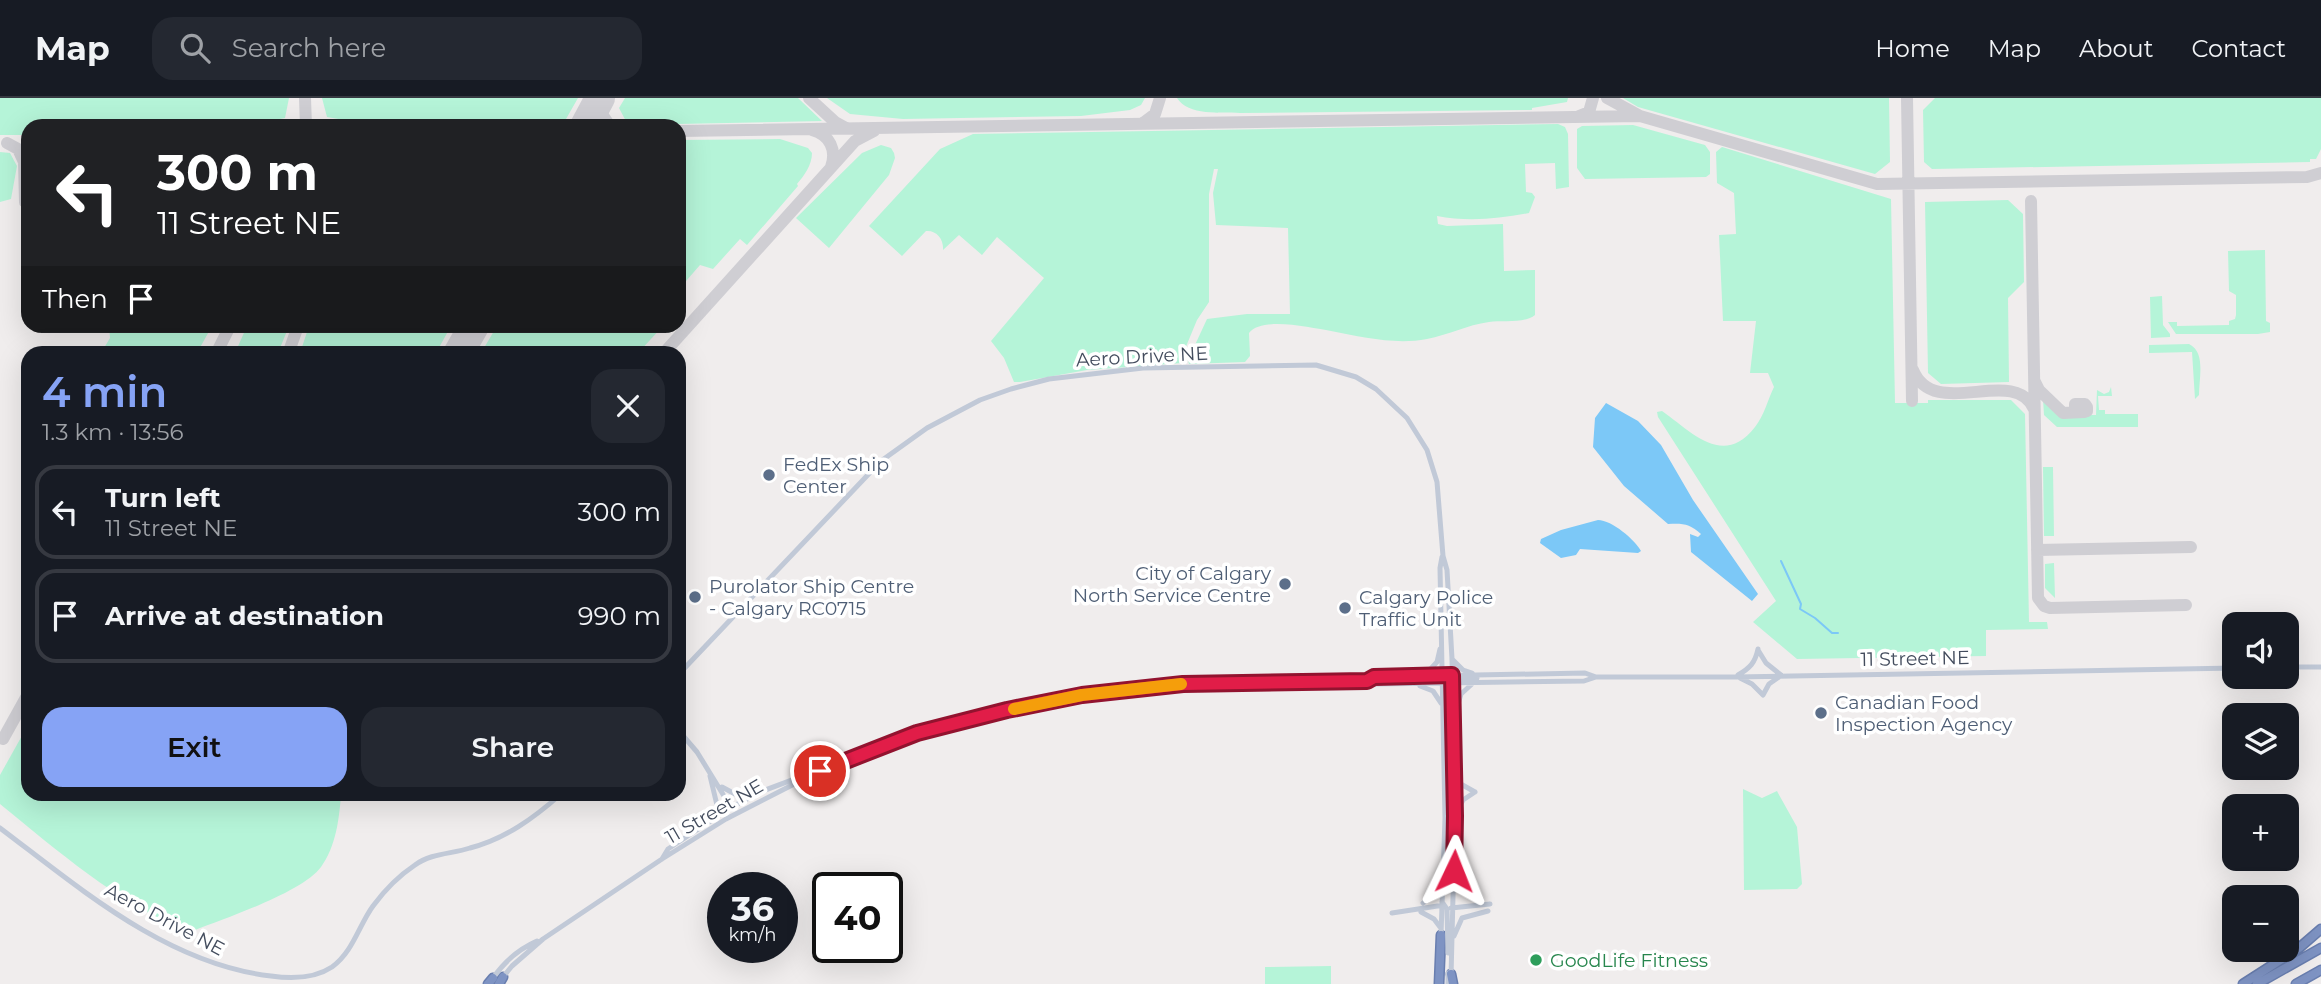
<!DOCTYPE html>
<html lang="en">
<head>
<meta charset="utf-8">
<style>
	:root { --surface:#171b24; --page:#242831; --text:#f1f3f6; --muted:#9ea1a6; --line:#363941; --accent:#86a3f5 }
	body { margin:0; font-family:Montserrat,sans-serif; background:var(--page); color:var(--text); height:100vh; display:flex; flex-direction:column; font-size:26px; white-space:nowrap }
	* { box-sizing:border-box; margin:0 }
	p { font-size:23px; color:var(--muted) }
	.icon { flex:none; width:38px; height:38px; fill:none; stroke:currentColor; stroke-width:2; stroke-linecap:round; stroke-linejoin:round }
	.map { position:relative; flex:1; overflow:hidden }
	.sheet { position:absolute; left:21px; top:248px; width:665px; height:455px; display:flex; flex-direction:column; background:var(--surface); border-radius:21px; box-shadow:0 7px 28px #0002 }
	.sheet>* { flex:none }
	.guide { position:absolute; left:21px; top:21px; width:665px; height:214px; border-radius:21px; box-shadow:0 7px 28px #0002; background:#202124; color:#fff; overflow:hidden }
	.buttons { position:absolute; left:2222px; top:514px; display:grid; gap:14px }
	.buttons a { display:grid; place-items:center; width:77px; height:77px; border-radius:14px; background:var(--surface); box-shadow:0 7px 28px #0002; font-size:35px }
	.speed { position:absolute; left:707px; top:774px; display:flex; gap:14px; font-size:35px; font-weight:700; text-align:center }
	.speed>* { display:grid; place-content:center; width:91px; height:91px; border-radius:50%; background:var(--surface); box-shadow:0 7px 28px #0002; line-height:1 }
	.speed small { font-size:18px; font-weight:400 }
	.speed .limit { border:4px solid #111; border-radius:10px; background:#fff; color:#111 }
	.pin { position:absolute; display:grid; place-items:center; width:60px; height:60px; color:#fff; margin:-30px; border:4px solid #fff; border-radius:50%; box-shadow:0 2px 7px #0007 }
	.me { position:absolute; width:77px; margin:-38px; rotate:2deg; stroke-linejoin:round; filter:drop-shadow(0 0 5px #0008) }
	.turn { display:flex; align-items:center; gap:24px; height:147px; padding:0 21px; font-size:32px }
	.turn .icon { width:91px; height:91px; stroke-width:2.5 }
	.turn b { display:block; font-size:49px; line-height:60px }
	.then { display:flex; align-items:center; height:66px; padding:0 21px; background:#0003; gap:14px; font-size:26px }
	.round { display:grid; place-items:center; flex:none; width:74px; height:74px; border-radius:21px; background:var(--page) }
	.head { display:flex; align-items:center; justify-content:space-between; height:119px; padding:0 21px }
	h1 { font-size:42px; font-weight:600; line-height:52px; color:var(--accent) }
	.button { display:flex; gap:14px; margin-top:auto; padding:14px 21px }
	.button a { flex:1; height:80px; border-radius:21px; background:var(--accent); color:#111; font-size:28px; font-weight:600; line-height:80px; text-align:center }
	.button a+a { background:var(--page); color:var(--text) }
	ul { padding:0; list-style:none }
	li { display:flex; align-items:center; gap:21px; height:94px; margin:0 14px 10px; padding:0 7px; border:4px solid var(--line); border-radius:21px }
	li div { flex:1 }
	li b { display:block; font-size:26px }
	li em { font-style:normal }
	header { display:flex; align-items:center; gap:42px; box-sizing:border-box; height:98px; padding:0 35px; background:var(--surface); border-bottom:2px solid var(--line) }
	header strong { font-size:33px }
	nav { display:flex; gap:38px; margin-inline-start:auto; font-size:24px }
	.search { width:490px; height:63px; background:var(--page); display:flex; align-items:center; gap:18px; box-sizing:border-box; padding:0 24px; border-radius:21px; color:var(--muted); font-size:26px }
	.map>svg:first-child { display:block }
	.green { fill:#b5f4d8 }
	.water { fill:#7cc8f7 }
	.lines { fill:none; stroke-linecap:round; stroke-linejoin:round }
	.stream { stroke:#7cc8f7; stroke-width:2 }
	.taxiway { stroke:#cfced3; stroke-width:12 }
	.runway { stroke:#cfced3; stroke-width:30 }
	.motorway-casing { stroke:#697eaf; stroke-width:11 }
	.tertiary { stroke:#c1c9d7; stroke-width:5 }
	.motorway { stroke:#7e93c3; stroke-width:8 }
	.route-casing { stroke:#92132f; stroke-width:18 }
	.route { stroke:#e11d48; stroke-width:12 }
	.slow { stroke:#f59e0b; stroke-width:12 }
	.service-dot { fill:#5c6f8a; stroke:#fff; stroke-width:2.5 }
	.leisure-dot { fill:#2e9e5b; stroke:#fff; stroke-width:2.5 }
	.labels { text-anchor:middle; stroke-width:7; stroke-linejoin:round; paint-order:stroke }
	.street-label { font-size:19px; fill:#434c5d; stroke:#fff }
	.service-label { font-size:19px; fill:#4e5e75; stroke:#fff; text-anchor:start }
	.leisure-label { font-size:19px; fill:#27864d; stroke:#fff; text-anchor:start }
</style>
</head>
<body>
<header>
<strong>Map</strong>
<div class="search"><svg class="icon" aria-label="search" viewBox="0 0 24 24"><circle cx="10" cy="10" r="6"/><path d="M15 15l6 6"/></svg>Search here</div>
<nav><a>Home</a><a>Map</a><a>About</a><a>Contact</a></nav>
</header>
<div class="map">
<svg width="2321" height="886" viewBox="0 0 2321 886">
	<rect width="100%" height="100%" fill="#f0eded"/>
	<path class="green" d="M0,0H289L285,20L246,28H28V37H0Z
		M322,0H578L562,28H356L355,24L327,19Z
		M625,0H798L822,23L628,27L619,10Z
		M827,0H1145L1141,7L1130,12L1081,18L903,21L850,16Z
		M1177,0H1568L1567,4L1532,10V12L1240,15C1221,14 1188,18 1177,0Z
		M1623,0H1889L1890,64L1875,76L1638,9Z
		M1935,0H2321V51L2316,61H2310V64L1932,71L1924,64L1923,12Z
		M1558,26L1565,29L1568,36L1569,89L1556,91L1555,65L1525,66L1526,94L1532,95L1535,99L1529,115C1499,121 1467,124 1437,118L1438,126L1447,128L1503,126L1504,173L1535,172V217C1524,226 1502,222 1489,224C1467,227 1448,237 1427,241C1395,247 1362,239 1331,233C1311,230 1262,218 1249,235L1250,258L1245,264L1189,266L1188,262L1207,221L1247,216H1290L1288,130L1216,127L1213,95L1218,71H1214L1209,96V204L1197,222L1185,251L1182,265L1087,272L1020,284H1014L1004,260L991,243L1044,180L997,139L982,157L959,137L943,152C944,142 937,132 926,133L902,158L869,128L940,51L973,36Z
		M1633,27L1705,47L1710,54V76L1706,79L1585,81L1577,70V31L1582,28Z
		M780,41L808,50L812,55C812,67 804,78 797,86L798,88L747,147L740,141L713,171L700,167L680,190L685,202L679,209V42Z
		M881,47L891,50L894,55L895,60L889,77L829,150L796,120L862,55Z
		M1722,49L1891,101L1895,305H1928V302H2011L2025,316L2029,524H2047L2048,531L1986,532V558L1797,561L1753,524L1776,503L1658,319L1657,314L1662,313C1692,334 1723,370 1755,329C1764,318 1768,301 1774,289L1768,275H1750L1756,223H1723L1719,137L1736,136L1734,95L1717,85L1716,54Z
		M0,54L10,55L17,68L11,101L0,104Z
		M2008,102L2023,116L2024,184L2008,200L2009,284L1941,286L1928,275L1925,104Z
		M2265,152L2266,223L2270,225V234L2258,236H2176L2168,224H2177V228L2229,227V223L2235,221L2236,217V197L2229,193L2228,153Z
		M2162,198L2163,227L2170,236V239L2151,240L2150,199Z
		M109,228H212L197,255H101L110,240Z
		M247,228H289L278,255H235Z
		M309,228H451L436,255H300Z
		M497,228H663L638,255H481Z
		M2189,246C2206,254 2199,280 2199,297L2195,301L2192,254L2149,255V247Z
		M2111,289L2112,298H2098L2099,312H2105V316H2138V329H2057L2044,317L2043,301H2045L2061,317H2096L2097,292L2104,296L2109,294Z
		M2043,369H2053L2054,438H2044Z
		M2054,465L2055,500L2045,490V466Z
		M28,627V696L341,697C339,722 336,748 321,769C303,794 226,820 195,832L186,833C115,803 59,754 0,706V677Z
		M1743,691L1762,700L1777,693L1778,695L1797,729L1802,786L1797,791L1744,792Z
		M1331,868V886H1265V869Z"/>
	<path class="water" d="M1606,305L1638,323L1661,347L1693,402L1758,496L1752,503L1691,454L1690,436L1698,439L1701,436C1690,426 1683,425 1668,426L1624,388L1593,349L1595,320Z
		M1598,422C1612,422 1635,442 1641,453L1638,455L1580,451L1576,457L1561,460L1540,445L1541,441L1561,432Z"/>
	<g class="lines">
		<path class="stream" d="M1781,463L1801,506L1800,511L1815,520L1832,535H1838"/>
		<path class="taxiway" d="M305,0L306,28
			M602,0V16L610,28
			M809,0L835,24L846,30
			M1607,0L1640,18L1877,86L2307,79L2321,75
			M1907,0L1912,303
			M1579,18L1589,14L1593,0
			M1143,25L1155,16L1160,0
			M579,28L587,20L598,3
			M812,32C830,37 837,52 831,69
			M679,33L1640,18
			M7,45L18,51L24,64
			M2031,103L2038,500L2044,508L2050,510L2186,507
			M25,104L24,64L28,52
			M216,256L230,228
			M288,256L298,228
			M663,256L855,43L874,33
			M1913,272C1934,324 2014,266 2034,311
			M2035,284L2039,292L2063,315L2084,314L2087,313V309L2085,306H2075V312L2073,314
			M2037,452L2191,449
			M3,641L28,596"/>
		<path class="runway" d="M585,28L600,0
			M458,256L474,228"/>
		<defs>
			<path id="motorway" d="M1451,876L1453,886
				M488,886L493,880
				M499,886L503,879
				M1439,886L1441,837
				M2243,886L2299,850L2321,831
				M2257,886L2321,850
				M2296,886L2321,872"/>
		</defs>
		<use href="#motorway" class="motorway-casing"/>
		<path class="tertiary" d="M1758,552L1766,565L1781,577
			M1452,561L1463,572L1472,575
			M2287,569H2321
			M679,576L881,363L927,330L980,302L1011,291L1049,281L1143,270L1316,267L1356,279L1376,291L1407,320L1427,352L1437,384L1443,458L1447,472L1452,561L1455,718L1451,879
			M1425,577L1437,564L1440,551
			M1738,577C1750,570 1755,565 1758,551
			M1740,580L1752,586L1763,597L1769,586L1779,579
			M1449,582L1477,580
			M1368,583L1375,579L1585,575L1596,579
			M1420,588L1433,593L1441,605
			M1455,616L1461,596L1472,586
			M679,633L697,654L732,711
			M710,678L717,707L710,721
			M1456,680L1459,685L1475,694
			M722,689L735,696L756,694
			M1456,715L1463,702L1475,694
			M0,730C81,791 167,866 271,878C292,881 314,881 332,869C353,854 359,827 373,808C384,793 400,777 415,767C431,755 452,756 470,750C505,741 534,720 561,696
			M662,761L668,751L732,709L760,694L917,635L1007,612L1082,597L1183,586L1368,583L1376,586L1584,583L1596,579H1736L2235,570
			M1442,804L1447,811L1448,855
			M1423,805L1434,798L1439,784
			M1451,810L1490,806
			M1421,814L1434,821L1440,829
			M1392,815L1444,807
			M1441,837L1445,720L1440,470L1442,459
			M1454,838L1462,820L1488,813
			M1448,875V886
			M503,879L512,868L543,841L662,761L726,721L804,681
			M493,880C504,864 519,851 537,843"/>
		<use href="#motorway" class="motorway"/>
	</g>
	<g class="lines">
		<defs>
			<path id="route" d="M820,673L917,635L1007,612L1082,597L1183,586L1367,583L1374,579L1452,577L1455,718L1454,773"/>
		</defs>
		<use href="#route" class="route-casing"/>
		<use href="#route" class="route"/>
		<path class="slow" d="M1014,611L1082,597L1181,586"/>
	</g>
	<g class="service-dot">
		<circle cx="769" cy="377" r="7"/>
		<circle cx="1285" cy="486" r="7"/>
		<circle cx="695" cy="499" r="7"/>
		<circle cx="1345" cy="510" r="7"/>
		<circle cx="1821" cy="615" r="7"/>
	</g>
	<circle class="leisure-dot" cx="1536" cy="862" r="7"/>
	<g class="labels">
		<g class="street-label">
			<text transform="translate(1142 258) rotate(-3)" y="7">Aero Drive NE</text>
			<text transform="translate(1915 560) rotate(-1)" y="7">11 Street NE</text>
			<text transform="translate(714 713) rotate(-30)" y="7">11 Street NE</text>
			<text transform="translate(165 821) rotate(28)" y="7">Aero Drive NE</text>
		</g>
		<g class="service-label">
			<text x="783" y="373">FedEx Ship<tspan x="783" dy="22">Center</tspan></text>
			<text x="1271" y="482" text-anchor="end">City of Calgary<tspan x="1271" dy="22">North Service Centre</tspan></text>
			<text x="709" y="495">Purolator Ship Centre<tspan x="709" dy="22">- Calgary RC0715</tspan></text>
			<text x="1359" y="506">Calgary Police<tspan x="1359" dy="22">Traffic Unit</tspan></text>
			<text x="1835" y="611">Canadian Food<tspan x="1835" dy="22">Inspection Agency</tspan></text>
		</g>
		<g class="leisure-label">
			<text x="1550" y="869">GoodLife Fitness</text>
		</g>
	</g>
</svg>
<div class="buttons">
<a><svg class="icon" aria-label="sound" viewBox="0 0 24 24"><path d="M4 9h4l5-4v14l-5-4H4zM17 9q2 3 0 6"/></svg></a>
<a><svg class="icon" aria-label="layers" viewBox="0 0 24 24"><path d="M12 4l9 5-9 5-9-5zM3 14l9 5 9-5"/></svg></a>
<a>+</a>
<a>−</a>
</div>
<div class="speed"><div>36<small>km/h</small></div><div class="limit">40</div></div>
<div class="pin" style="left:820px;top:673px;background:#d93025"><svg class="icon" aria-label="arrive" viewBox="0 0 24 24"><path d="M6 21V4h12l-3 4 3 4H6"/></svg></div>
<svg class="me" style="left:1454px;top:773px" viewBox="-20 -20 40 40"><path d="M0-17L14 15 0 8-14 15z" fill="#e11d48" stroke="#fff" stroke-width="4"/></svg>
<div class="guide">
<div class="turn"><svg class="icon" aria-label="left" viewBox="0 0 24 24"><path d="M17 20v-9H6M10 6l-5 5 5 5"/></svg><div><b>300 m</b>11 Street NE</div></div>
<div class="then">Then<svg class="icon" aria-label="arrive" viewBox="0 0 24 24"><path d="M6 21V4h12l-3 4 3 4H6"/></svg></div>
</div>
<section class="sheet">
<div class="head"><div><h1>4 min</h1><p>1.3 km · 13:56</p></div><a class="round"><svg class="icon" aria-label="close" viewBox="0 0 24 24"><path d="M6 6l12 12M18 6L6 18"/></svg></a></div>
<ul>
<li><svg class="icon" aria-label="left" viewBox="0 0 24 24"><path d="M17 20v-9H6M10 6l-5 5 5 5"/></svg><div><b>Turn left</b><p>11 Street NE</p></div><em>300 m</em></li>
<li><svg class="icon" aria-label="arrive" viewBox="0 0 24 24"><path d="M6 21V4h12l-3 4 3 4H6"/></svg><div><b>Arrive at destination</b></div><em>990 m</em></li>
</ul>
<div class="button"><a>Exit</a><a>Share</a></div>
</section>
</div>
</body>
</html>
